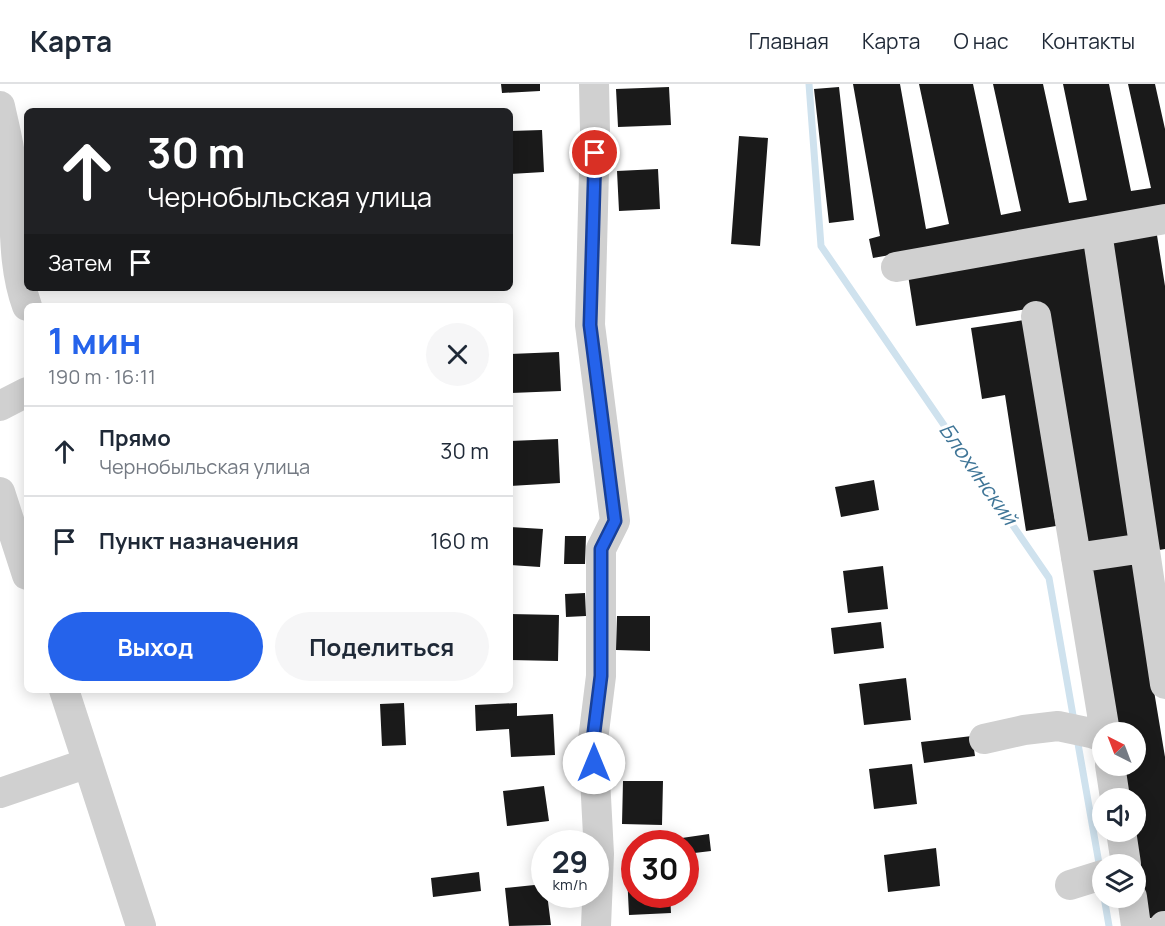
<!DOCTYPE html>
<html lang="ru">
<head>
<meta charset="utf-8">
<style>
	:root { --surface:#fff; --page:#f6f6f7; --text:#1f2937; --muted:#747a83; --line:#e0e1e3; --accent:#2563eb }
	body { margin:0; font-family:Manrope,sans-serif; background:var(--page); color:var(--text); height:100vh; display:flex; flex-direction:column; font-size:22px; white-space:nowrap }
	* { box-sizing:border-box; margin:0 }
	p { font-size:20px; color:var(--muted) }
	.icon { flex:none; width:33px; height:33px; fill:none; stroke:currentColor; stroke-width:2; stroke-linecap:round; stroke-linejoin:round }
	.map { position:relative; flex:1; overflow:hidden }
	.details { position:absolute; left:24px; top:219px; width:489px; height:390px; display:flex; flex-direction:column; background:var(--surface); border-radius:9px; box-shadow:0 3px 15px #0003 }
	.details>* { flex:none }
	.guide { position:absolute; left:24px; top:24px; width:489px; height:183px; border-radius:9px; box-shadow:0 3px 15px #0003; background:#202124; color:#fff; overflow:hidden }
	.needle { width:39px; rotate:318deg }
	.controls { position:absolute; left:1092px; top:638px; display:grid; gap:12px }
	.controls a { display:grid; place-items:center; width:54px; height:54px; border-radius:50%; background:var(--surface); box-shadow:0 3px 15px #0003; font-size:30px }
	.speed { position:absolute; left:531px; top:746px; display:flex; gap:12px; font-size:30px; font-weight:700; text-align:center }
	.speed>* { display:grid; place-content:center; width:78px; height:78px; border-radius:50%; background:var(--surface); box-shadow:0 3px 15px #0003; line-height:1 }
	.speed small { font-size:15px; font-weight:400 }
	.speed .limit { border:9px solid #d22; background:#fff; color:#111 }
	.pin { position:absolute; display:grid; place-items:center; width:51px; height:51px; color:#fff; margin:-26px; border:3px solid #fff; border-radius:50%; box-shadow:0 2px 6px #0007 }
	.me { position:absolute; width:66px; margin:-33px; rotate:0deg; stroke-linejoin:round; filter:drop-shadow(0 0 4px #0008) }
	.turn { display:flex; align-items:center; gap:21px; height:126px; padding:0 24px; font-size:27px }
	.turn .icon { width:78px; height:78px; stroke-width:2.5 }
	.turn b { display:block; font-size:42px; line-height:51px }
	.then { display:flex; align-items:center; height:57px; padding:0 24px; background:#0003; gap:12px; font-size:22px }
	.round { display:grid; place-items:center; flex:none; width:63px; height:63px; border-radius:32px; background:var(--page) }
	.head { display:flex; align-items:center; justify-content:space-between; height:102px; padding:0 24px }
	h1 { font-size:36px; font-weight:700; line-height:45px; color:var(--accent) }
	.button { display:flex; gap:12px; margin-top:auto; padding:12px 24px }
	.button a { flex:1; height:69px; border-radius:36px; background:var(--accent); color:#fff; font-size:24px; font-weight:700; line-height:69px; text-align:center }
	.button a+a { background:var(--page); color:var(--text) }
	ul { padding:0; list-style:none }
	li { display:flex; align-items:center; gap:18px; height:90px; padding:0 24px; border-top:2px solid var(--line) }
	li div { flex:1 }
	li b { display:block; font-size:22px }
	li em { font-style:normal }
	header { display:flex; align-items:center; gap:36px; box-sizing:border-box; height:84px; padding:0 30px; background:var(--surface); border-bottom:2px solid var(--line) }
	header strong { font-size:28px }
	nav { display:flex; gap:33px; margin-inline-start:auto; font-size:21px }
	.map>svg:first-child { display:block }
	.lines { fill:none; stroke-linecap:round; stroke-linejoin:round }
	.stream { stroke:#cfe2ee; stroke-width:7 }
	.building { fill:#1a1a1a }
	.minor { stroke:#d0d0d0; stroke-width:30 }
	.route-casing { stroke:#184099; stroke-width:15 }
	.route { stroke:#2563eb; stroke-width:10 }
	.labels { text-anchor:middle; stroke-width:6; stroke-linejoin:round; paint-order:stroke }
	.water-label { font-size:21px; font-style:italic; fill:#3f7597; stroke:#fff }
</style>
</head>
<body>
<header>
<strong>Карта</strong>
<nav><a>Главная</a><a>Карта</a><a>О нас</a><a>Контакты</a></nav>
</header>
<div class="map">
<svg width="1165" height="842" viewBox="0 0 1165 842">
	<rect width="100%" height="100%" fill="#fff"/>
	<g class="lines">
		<path class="stream" d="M809,0L821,162L1049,494L1074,637
			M1077,654L1100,785
			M1104,813L1109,842"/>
	</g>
	<path class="building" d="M501,0H540V7L502,9Z
		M853,0H900L926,145L949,140L919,0H973L1001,131L1021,127L993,0H1043L1069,119L1087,116L1063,0H1109L1131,107L1151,104L1128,0H1155L1165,45V122L873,174L869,155L880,152Z
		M669,3L671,41L618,43L616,5Z
		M839,3L854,136L829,139L814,5Z
		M542,46L544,88L510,90V47Z
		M739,52L768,54L760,162L731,160Z
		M658,85L660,125L619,127L617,87Z
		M1156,145L1165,202V465L1159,466L1109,153Z
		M1088,163L1133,456L1084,464L1047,222L916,242L908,191Z
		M1024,236L1056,442L1026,447L1005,311L982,315L971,244Z
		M559,268L561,307L511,309L510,270Z
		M558,355L560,399L510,402V357Z
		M874,396L879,426L841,433L835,403Z
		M510,443L543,445L540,483L510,481Z
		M565,452H586L585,480H564Z
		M1132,475L1165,673V832L1144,835L1136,787V714H1123L1118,681H1136V648H1112L1085,484Z
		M883,482L888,525L848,529L843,487Z
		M585,509L586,532L566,533L565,510Z
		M510,530L559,531L558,577L510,576Z
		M617,532H650V567L616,566Z
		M881,538L884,564L834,570L831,544Z
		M906,594L911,636L864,641L859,600Z
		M404,619L406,661L382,662L380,620Z
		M517,619V632L553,630L555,671L511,673L509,645L476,647L475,621Z
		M972,652L975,672L924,679L921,658Z
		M912,680L917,720L874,725L869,685Z
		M623,697H663L662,741L622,740Z
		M544,702L549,737L507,742L503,707Z
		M709,750L711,767L686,770V759H676L675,755Z
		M936,764L940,802L888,808L884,771Z
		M479,788L481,807L433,813L431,794Z
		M634,789V810H670L671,829L629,831L627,790Z
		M544,800V810H547L551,841L509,842L505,804Z"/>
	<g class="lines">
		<path class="minor" d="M594,0L595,48L590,241L615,437L601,465V592L593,656L599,770L596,842
			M0,22C4,41 9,59 11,78C17,126 10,175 27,222
			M1097,148L1165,600
			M896,183L1165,135
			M1036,232L1105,648
			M0,322L27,308
			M0,408L27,491
			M1076,474L1144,464
			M64,606L141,842
			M984,655L1024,646L1058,642L1091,649L1102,653
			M1110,681L1115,714
			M0,709L88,679
			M1121,747L1126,780
			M1070,801L1102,791
			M1132,813L1136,842
			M1164,842H1165"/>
	</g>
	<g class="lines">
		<defs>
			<path id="route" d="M594,679L593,656L601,592V465L615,437L590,241L595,69"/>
		</defs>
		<use href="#route" class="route-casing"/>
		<use href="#route" class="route"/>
	</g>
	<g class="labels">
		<g class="water-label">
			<text transform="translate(978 390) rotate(55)" y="7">Блохинский</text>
		</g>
	</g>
</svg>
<div class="controls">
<a><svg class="needle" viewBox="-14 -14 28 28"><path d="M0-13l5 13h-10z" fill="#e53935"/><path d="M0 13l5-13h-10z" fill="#747a83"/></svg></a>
<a><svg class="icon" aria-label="sound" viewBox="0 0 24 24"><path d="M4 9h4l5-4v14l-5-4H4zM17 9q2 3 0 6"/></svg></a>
<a><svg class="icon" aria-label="layers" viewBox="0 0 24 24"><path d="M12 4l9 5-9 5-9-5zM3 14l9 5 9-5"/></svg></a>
</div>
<div class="speed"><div>29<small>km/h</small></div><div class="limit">30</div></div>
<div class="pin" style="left:595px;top:69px;background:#d93025"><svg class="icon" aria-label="arrive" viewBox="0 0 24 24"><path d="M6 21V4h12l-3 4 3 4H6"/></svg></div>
<svg class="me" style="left:594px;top:679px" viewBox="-20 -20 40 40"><circle r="19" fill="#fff"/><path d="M0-13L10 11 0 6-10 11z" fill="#2563eb"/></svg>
<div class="guide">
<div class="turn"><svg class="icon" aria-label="ahead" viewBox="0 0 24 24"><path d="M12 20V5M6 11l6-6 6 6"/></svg><div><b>30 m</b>Чернобыльская улица</div></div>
<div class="then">Затем<svg class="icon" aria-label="arrive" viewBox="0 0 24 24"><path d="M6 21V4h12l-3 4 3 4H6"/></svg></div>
</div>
<section class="details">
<div class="head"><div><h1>1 мин</h1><p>190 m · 16:11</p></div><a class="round"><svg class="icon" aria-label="close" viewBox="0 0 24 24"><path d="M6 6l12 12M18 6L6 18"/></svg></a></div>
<ul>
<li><svg class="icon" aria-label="ahead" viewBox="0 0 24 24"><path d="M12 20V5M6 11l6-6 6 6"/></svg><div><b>Прямо</b><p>Чернобыльская улица</p></div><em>30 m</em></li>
<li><svg class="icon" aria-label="arrive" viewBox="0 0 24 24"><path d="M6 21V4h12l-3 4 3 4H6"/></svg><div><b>Пункт назначения</b></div><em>160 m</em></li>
</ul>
<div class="button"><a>Выход</a><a>Поделиться</a></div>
</section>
</div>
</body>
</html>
